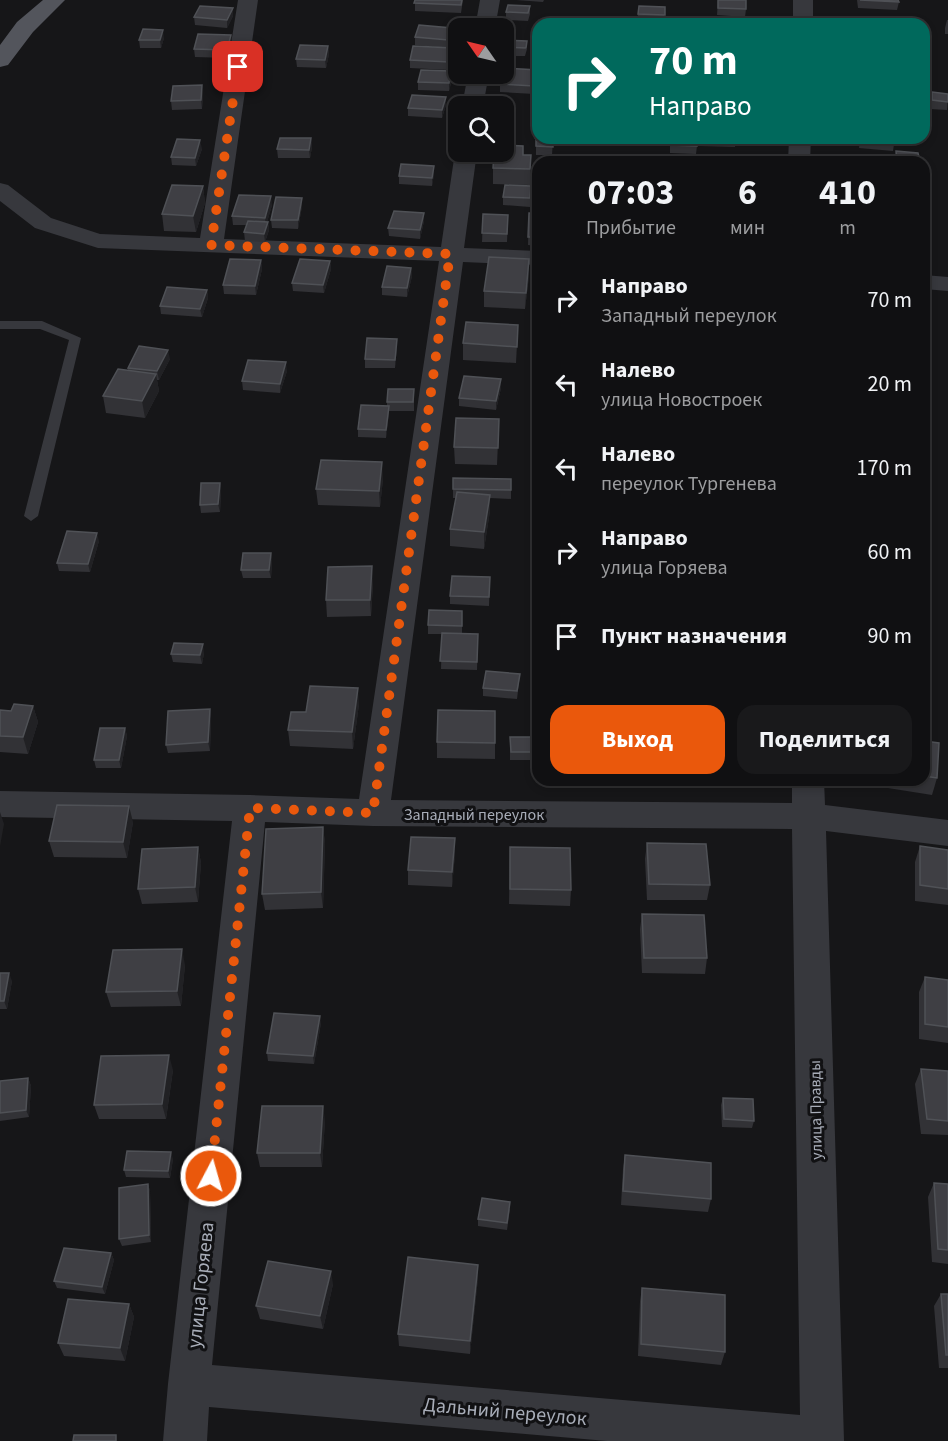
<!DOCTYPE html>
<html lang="ru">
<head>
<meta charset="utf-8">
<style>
	:root { --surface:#101012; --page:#19191b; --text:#f1f3f6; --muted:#9c9d9f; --line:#303032; --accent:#ea580c }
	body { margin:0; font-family:"Source Sans 3",sans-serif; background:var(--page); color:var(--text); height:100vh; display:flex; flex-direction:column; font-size:22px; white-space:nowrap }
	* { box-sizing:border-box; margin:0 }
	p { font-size:20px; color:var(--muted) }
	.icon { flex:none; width:33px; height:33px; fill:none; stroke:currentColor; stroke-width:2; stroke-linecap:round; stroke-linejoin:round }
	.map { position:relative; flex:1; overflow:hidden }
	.details { position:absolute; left:532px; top:156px; width:398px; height:630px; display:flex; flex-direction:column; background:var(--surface); border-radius:18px; box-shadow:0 3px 9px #0003,0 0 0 2px var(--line) }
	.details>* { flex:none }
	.guide { position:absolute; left:532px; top:18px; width:398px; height:126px; border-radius:18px; box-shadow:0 3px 9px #0003,0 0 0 2px var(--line); background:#00695c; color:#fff; overflow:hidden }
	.needle { width:39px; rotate:304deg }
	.controls { position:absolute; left:448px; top:18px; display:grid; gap:12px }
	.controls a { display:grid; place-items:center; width:66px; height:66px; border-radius:12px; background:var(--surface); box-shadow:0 3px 9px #0003,0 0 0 2px var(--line); font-size:30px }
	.pin { position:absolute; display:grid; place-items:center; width:51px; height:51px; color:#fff; margin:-26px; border-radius:12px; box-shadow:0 3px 9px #0006 }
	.me { position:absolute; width:66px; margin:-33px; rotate:6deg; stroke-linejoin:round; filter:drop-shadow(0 0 4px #0008) }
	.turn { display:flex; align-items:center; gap:21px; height:126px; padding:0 18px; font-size:27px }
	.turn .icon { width:78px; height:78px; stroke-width:2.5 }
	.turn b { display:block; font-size:42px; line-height:51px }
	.eta { display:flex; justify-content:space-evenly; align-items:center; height:102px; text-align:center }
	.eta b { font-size:36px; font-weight:700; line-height:42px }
	.primary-button { display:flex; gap:12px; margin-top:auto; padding:12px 18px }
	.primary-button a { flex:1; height:69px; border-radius:18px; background:var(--accent); color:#fff; font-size:24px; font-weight:700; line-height:69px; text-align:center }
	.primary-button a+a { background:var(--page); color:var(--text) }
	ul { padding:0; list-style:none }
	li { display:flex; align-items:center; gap:18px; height:84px; padding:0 18px }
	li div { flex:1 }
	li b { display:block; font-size:22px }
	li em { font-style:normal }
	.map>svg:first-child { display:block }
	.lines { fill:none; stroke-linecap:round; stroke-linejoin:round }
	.lane { fill:#37383d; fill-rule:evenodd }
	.street { fill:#37383d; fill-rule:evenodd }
	.primary { fill:#53555c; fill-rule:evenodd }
	.wall { fill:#323236 }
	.shaded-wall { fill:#212124 }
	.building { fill:#3f3f44; stroke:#4f5156; stroke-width:1.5 }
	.route { stroke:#ea580c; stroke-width:10; stroke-dasharray:0 18 }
	.labels { text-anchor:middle; stroke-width:6; stroke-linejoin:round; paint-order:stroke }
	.street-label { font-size:16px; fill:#a8adb8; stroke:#111113 }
	.near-street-label { font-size:20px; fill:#a8adb8; stroke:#111113 }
</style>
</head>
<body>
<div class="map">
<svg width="948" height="1441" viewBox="0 0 948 1441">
	<rect width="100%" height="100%" fill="#161618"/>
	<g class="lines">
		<path class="lane" d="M0,321H42L81,338L38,516L31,521L24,516L69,340L40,329H0Z"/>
		<path class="street" d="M238,0H258L224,239L441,247L455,152L459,147V152H477L464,248L538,251V265L463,262L391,800L792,803V780H824L825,805L948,820V846L826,831L844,1441H607L209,1407L207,1441H163L168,1384L232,821L0,817V791L250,795L359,799L439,261L98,248L35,228L0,201V183L8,185L51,218L100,234L200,238ZM265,822L373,826L792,829L800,1415L212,1365Z
			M480,0H500L495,28H475Z
			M793,0H813V24H793Z
			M468,74H489L483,106H462Z
			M789,138H811L810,162H788Z
			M924,275L948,277V291L924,289Z"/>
		<path class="primary" d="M43,0H65L33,32L8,65L0,67V45L17,22Z"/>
	</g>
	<path class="wall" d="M415,0H463L461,13L415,11Z
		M516,0H544L543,2Z
		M718,0L746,9L745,17L717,15Z
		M857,0H898L899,2L897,10L858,8Z
		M530,6V14L528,21L506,20V12Z
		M639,6L665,7L664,23L637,22Z
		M233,16L227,28L195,25L194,17Z
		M947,20H948V34H945V28Z
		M231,35L232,43L228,58L195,57L194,49Z
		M452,36L448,48L415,45V37Z
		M164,38L161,48H140L139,40Z
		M504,40L527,49L525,56H513V62L511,69L538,70L537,78L534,94L500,92V84L504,74Z
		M328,46L329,54L326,68L297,67L296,59Z
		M452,56L449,70L410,68V60Z
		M452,79L449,91L418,90V82Z
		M932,92L948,94L947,110L930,109V101Z
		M203,93L202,109L172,110L171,101Z
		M446,97V105L442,118L408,116V108Z
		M538,121V138H558V140H553L552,155H536V139H534L535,131Z
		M311,138L312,147L310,158H278L277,149Z
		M670,138L697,146L696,154L670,153Z
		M700,138H736L735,147L700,146Z
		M833,138H850L849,144L833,143Z
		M860,138H895L893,151L859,148Z
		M202,149L196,166L172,165L171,157Z
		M896,151L920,162H894Z
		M531,155L530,185L493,184V168Z
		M434,174L432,186L399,184V176Z
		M203,186L205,203L196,232L164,231L162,214Z
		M531,186L530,207L503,205V197Z
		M272,205L267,222H268L269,230L265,242L245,241L244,232L247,225H233L232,216Z
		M302,206L298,229L272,228L271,220Z
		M424,213V221L420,239L389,236L388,228Z
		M529,213L538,214V246L528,245Z
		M483,214L508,215L507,242H482Z
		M529,259V276L525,309L484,307V291Z
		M261,260L262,269L256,295L224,294L223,285Z
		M330,261L331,269L324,293L293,291L292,283Z
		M411,268L412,276L407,297L382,295V287Z
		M207,290L208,298L202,317L161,314L160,306Z
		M518,325L516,363L463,360V343Z
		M397,347L395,368H365V359Z
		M170,359L159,380H157L159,391L145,418L106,413L103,396L128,370V368Z
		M287,371L280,393L243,390L242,381Z
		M501,379V388L496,410L459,406V398Z
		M414,398V411H389L386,438L358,437V429L387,406V402Z
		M499,419L497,465L455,464L454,447Z
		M453,478L511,479V499L490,498V511L484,549L450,546V529L456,498H453Z
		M383,479L380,507L318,505L316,489Z
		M220,483L221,491L220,512L201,513L200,505Z
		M99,541L90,572L59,571L57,563Z
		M271,553L272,561L271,578H243L241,570Z
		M490,577L489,606L450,604V596Z
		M373,583L371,616L327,617L326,600Z
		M462,611V633L478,634L477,670L441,669L442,634H428V625Z
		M204,653L202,664L173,662L171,654Z
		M520,674L517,699L483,696V688Z
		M359,704L353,749L290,746L288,730L306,712Z
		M33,706L38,722L28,754L0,752V710L11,711Z
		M210,709L211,718L210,751L168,753L166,745Z
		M495,711V759L437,758V742Z
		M125,728L127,736L121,768H96L94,760Z
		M510,737L536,752V760H510Z
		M924,741L937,778L932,795L869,785L870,780H924Z
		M133,822L127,858L54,857L49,841Z
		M323,827L325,843L323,908L265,910L262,894Z
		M647,843L710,885L707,900H647L645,859Z
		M920,846L948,850V905L915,901V862Z
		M198,847L201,863L198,902L142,904L138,889Z
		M510,847L571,890L570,906L509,904Z
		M455,854L452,887L408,885V870Z
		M642,914L707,958L705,974L642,973L640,929Z
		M185,965L181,1006L111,1007L106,992Z
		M0,973L12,981L7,1009H0Z
		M925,977L948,980V1043L919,1039V992Z
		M321,1023L314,1064L268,1061L267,1053Z
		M921,1069L948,1071V1135L921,1134L915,1084Z
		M173,1070L166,1119H99L94,1105Z
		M28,1078L31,1086L29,1117L0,1121V1081Z
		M723,1098L754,1121L752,1128L722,1127L721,1105Z
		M325,1120L322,1167H260L257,1153Z
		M625,1155L711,1199L708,1212L621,1205L623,1169Z
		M173,1159L170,1178L126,1177L124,1170Z
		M934,1183L948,1184V1264L932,1262L928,1197Z
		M148,1184L150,1191L151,1242L122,1246L119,1239Z
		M510,1209L507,1230L478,1226V1219Z
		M111,1253L114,1260L105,1294L57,1288L54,1281Z
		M478,1265V1278L470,1354L399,1346L398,1334Z
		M333,1284L323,1329L260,1319L256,1306Z
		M642,1288L725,1352L721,1365L638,1356L640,1301Z
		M941,1294H948V1368H939L934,1306Z
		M129,1304L134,1317L125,1361L64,1356L58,1343Z"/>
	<path class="shaded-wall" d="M233,8V16L227,28V20Z
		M452,28V36L448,48V40Z
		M163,30L164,38L161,48L160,40Z
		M231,35L232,43L228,58L227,50Z
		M328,46L329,54L326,68L325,60Z
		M452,48V56L449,70V62Z
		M513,54V62L511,69V61Z
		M538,70L537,78L534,94V86Z
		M451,71L452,79L449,91V83Z
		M202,85L203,93L202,109L201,100Z
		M446,97V105L442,118V110Z
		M311,138L312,147L310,158L309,150Z
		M200,140L202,149L196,166L195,158Z
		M434,166V174L432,186V178Z
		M203,186L205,203L196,232L193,216Z
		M271,196L272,205L266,226L265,218Z
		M302,198V206L298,229V220Z
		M424,213V221L420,239V230Z
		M268,222L269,230L265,242L264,234Z
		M529,259V276L525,309L526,293Z
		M261,260L262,269L256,295L255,286Z
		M330,261L331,269L324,293L323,285Z
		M411,268L412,276L407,297V288Z
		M207,290L208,298L202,317L200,309Z
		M397,339V347L395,368V360Z
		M168,350L170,359L159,380L157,371Z
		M286,362L287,371L280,393V384Z
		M156,374L159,391L145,418L142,401Z
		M501,379V388L496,410V401Z
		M389,406V414L386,438V430Z
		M382,462L383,479L380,507L379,491Z
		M220,483L221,491L220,512L218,504Z
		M490,495V511L484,549V532Z
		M97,533L99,541L90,572L88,564Z
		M271,553L272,561L271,578L269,570Z
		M372,566L373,583L371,616L370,600Z
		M203,644L204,653L202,664L200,655Z
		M358,688L359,704L353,749L352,732Z
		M33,706L38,722L28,754L23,737Z
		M210,709L211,718L210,751L208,742Z
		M125,728L127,736L121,768L119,760Z
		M129,806L133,822L127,858L123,842Z
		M0,812L4,824L0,846Z
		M323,827L325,843L323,908L321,892Z
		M455,838V854L452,887V872Z
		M198,847L201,863L198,902L195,887Z
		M182,949L185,965L181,1006L177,991Z
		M9,973L12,981L7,1009L4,1001Z
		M320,1016L321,1023L314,1064L313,1056Z
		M169,1055L173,1070L166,1119L162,1104Z
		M28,1078L31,1086L29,1117L26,1110Z
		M323,1106L325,1120L322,1167L320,1153Z
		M171,1152L173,1159L170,1178L168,1171Z
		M148,1184L150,1191L151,1242L149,1235Z
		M111,1253L114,1260L105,1294L102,1287Z
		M478,1265V1278L470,1354V1341Z
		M331,1271L333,1284L323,1329L320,1316Z
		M129,1304L134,1317L125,1361L120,1348Z"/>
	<path class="building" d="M415,0H462L461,5L414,3Z
		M718,0H746V9L718,8Z
		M860,0H898L899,2Z
		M508,5L530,6L528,13L506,12Z
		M200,6L233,8L227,20L194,17Z
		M639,6L665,7V15L638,14Z
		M564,17L587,18V24H563Z
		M419,25L452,28L448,40L415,37Z
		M143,29L163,30L160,40H139Z
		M198,34L231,35L227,50L194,49Z
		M504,40L527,41L526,48L504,47Z
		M300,45L328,46L325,60L296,59Z
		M413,46L452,48L449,62L410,60Z
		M504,53L513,54L511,61H504Z
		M504,68L538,70L534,86L500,84L503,74H504Z
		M421,70L451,71L449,83L418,82Z
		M202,85L201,100L171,101L173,86Z
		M932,92L948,94V102L932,100Z
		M412,95L446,97L442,110L408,108Z
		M536,121H538V131H535Z
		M280,138H311L309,150L277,149Z
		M536,138H553V147L536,146Z
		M670,138H696L697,146L670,145Z
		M861,138H895V143L861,140Z
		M177,139L200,140L195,158L171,157Z
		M504,145L523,146V155H531L530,169L493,168L494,152H504Z
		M896,151L918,153L920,162L897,161Z
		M828,159L848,162H827Z
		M401,164L434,166L432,178L399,176Z
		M172,185L203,186L193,216L162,214Z
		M505,185L531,186L530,198L503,197Z
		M239,195L271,196L265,218L232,216Z
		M276,197L302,198L298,220H271Z
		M394,211L424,213L420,230L388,228Z
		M529,213L538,214V237H528Z
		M483,214L508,215L507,234L482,233Z
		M248,221L268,222L264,234L244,232Z
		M489,257L529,259L526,293L484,291Z
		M230,259L261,260L255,286L223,285Z
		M300,259L330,261L323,285L292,283Z
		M387,266L411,268L407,288L382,287Z
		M167,287L207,290L200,309L160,306Z
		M466,322L518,325L517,347L463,343Z
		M367,338L397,339L395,360L365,359Z
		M139,346L168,350L157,371L128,368Z
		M248,360L286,362L280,384L242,381Z
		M118,369L156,374L142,401L103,396Z
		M464,376L501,379L496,401L459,398Z
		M388,389H414L413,402H387Z
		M361,405L389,406L386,430L358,429Z
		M456,418L499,419L498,448L454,447Z
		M321,460L382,462L379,491L316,489Z
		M453,478L511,479V490L453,489Z
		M201,483H220L218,504L200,505Z
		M457,492L490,495L484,532L450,529Z
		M67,531L97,533L88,564L57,563Z
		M243,553H271L269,570H241Z
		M372,566L370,600H326L328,567Z
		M452,576L490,577L489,597L450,596Z
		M429,610L462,611V626L428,625Z
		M442,633L478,634L477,662L440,661Z
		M174,643L203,644L200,655L171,654Z
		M486,671L520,674L517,691L483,688Z
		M310,686L358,688L352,732L288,730L291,712H306Z
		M14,704L33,706L23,737L0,736V710L11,711Z
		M210,709L208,742L166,745L168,711Z
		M438,710L495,711V743L437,742Z
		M100,728H125L119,760H94Z
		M510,737H536V752H511Z
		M924,741L939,743L937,778L924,776Z
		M57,805L129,806L123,842L49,841Z
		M323,827L321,892L262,894L266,829Z
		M411,837L455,838L452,872L408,870Z
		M647,843L706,844L710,885L649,884Z
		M920,846L948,850V889L920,885Z
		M198,847L195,887L138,889L142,849Z
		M510,847L570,848L571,890L510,889Z
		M642,914L704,915L707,958H644Z
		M182,949L177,991L106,992L113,950Z
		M0,973H9L4,1001H0Z
		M925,977L948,980V1027L925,1024Z
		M274,1013L320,1016L313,1056L267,1053Z
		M169,1055L162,1104L94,1105L101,1056Z
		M921,1069L948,1071V1121L927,1119Z
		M28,1078L26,1110L0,1113V1081Z
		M723,1098L753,1099L754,1121L724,1119Z
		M262,1106H323L320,1153H257Z
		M127,1151L171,1152L168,1171L124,1170Z
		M625,1155L711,1163V1199L623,1191Z
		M934,1183L948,1184V1250L938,1249Z
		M148,1184L149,1235L119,1239V1188Z
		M482,1198L510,1202L507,1223L478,1219Z
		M64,1248L111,1253L102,1287L54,1281Z
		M408,1257L478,1265L470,1341L398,1334Z
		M268,1261L331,1271L320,1316L256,1306Z
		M642,1288L725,1295V1352L641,1344Z
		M941,1294H948V1355H946Z
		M68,1299L129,1304L120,1348L58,1343Z
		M74,1435H116V1441H73Z"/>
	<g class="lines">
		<path class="route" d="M211,1176L250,808L373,813L450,254L211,245L238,67"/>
	</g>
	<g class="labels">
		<g class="street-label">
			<text x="474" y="820">Западный переулок</text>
			<text transform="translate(815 1110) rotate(-91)" y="6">улица Правды</text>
		</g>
		<g class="near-street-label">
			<text transform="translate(200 1285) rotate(-84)" y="7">улица Горяева</text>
			<text transform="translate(505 1411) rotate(5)" y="7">Дальний переулок</text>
		</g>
	</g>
</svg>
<div class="controls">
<a><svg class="needle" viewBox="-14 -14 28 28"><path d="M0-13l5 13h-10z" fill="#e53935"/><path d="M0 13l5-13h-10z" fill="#9c9d9f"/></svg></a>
<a><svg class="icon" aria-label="search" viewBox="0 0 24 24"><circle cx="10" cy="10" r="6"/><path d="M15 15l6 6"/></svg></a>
</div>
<div class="pin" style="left:238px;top:67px;background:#d93025"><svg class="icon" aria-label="arrive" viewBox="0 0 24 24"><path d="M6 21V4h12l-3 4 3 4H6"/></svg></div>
<svg class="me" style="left:211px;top:1176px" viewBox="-20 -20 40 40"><circle r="17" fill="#ea580c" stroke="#fff" stroke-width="3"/><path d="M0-11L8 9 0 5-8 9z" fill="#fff"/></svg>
<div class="guide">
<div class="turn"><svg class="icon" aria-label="right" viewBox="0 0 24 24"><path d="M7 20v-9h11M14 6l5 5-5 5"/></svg><div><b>70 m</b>Направо</div></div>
</div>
<section class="details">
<div class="eta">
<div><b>07:03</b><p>Прибытие</p></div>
<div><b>6</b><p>мин</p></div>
<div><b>410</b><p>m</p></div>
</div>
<ul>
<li><svg class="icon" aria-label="right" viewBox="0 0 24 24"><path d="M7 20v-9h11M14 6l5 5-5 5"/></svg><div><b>Направо</b><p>Западный переулок</p></div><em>70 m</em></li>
<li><svg class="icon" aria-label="left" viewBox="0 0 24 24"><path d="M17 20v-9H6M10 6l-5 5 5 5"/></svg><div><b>Налево</b><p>улица Новостроек</p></div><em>20 m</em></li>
<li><svg class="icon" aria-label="left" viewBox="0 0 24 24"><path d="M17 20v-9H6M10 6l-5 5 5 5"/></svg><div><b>Налево</b><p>переулок Тургенева</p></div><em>170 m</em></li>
<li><svg class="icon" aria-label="right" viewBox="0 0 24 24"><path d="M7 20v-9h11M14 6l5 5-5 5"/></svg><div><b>Направо</b><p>улица Горяева</p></div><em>60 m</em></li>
<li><svg class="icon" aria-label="arrive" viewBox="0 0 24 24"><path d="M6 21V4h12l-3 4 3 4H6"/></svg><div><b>Пункт назначения</b></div><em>90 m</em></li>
</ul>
<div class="primary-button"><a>Выход</a><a>Поделиться</a></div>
</section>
</div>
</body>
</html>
